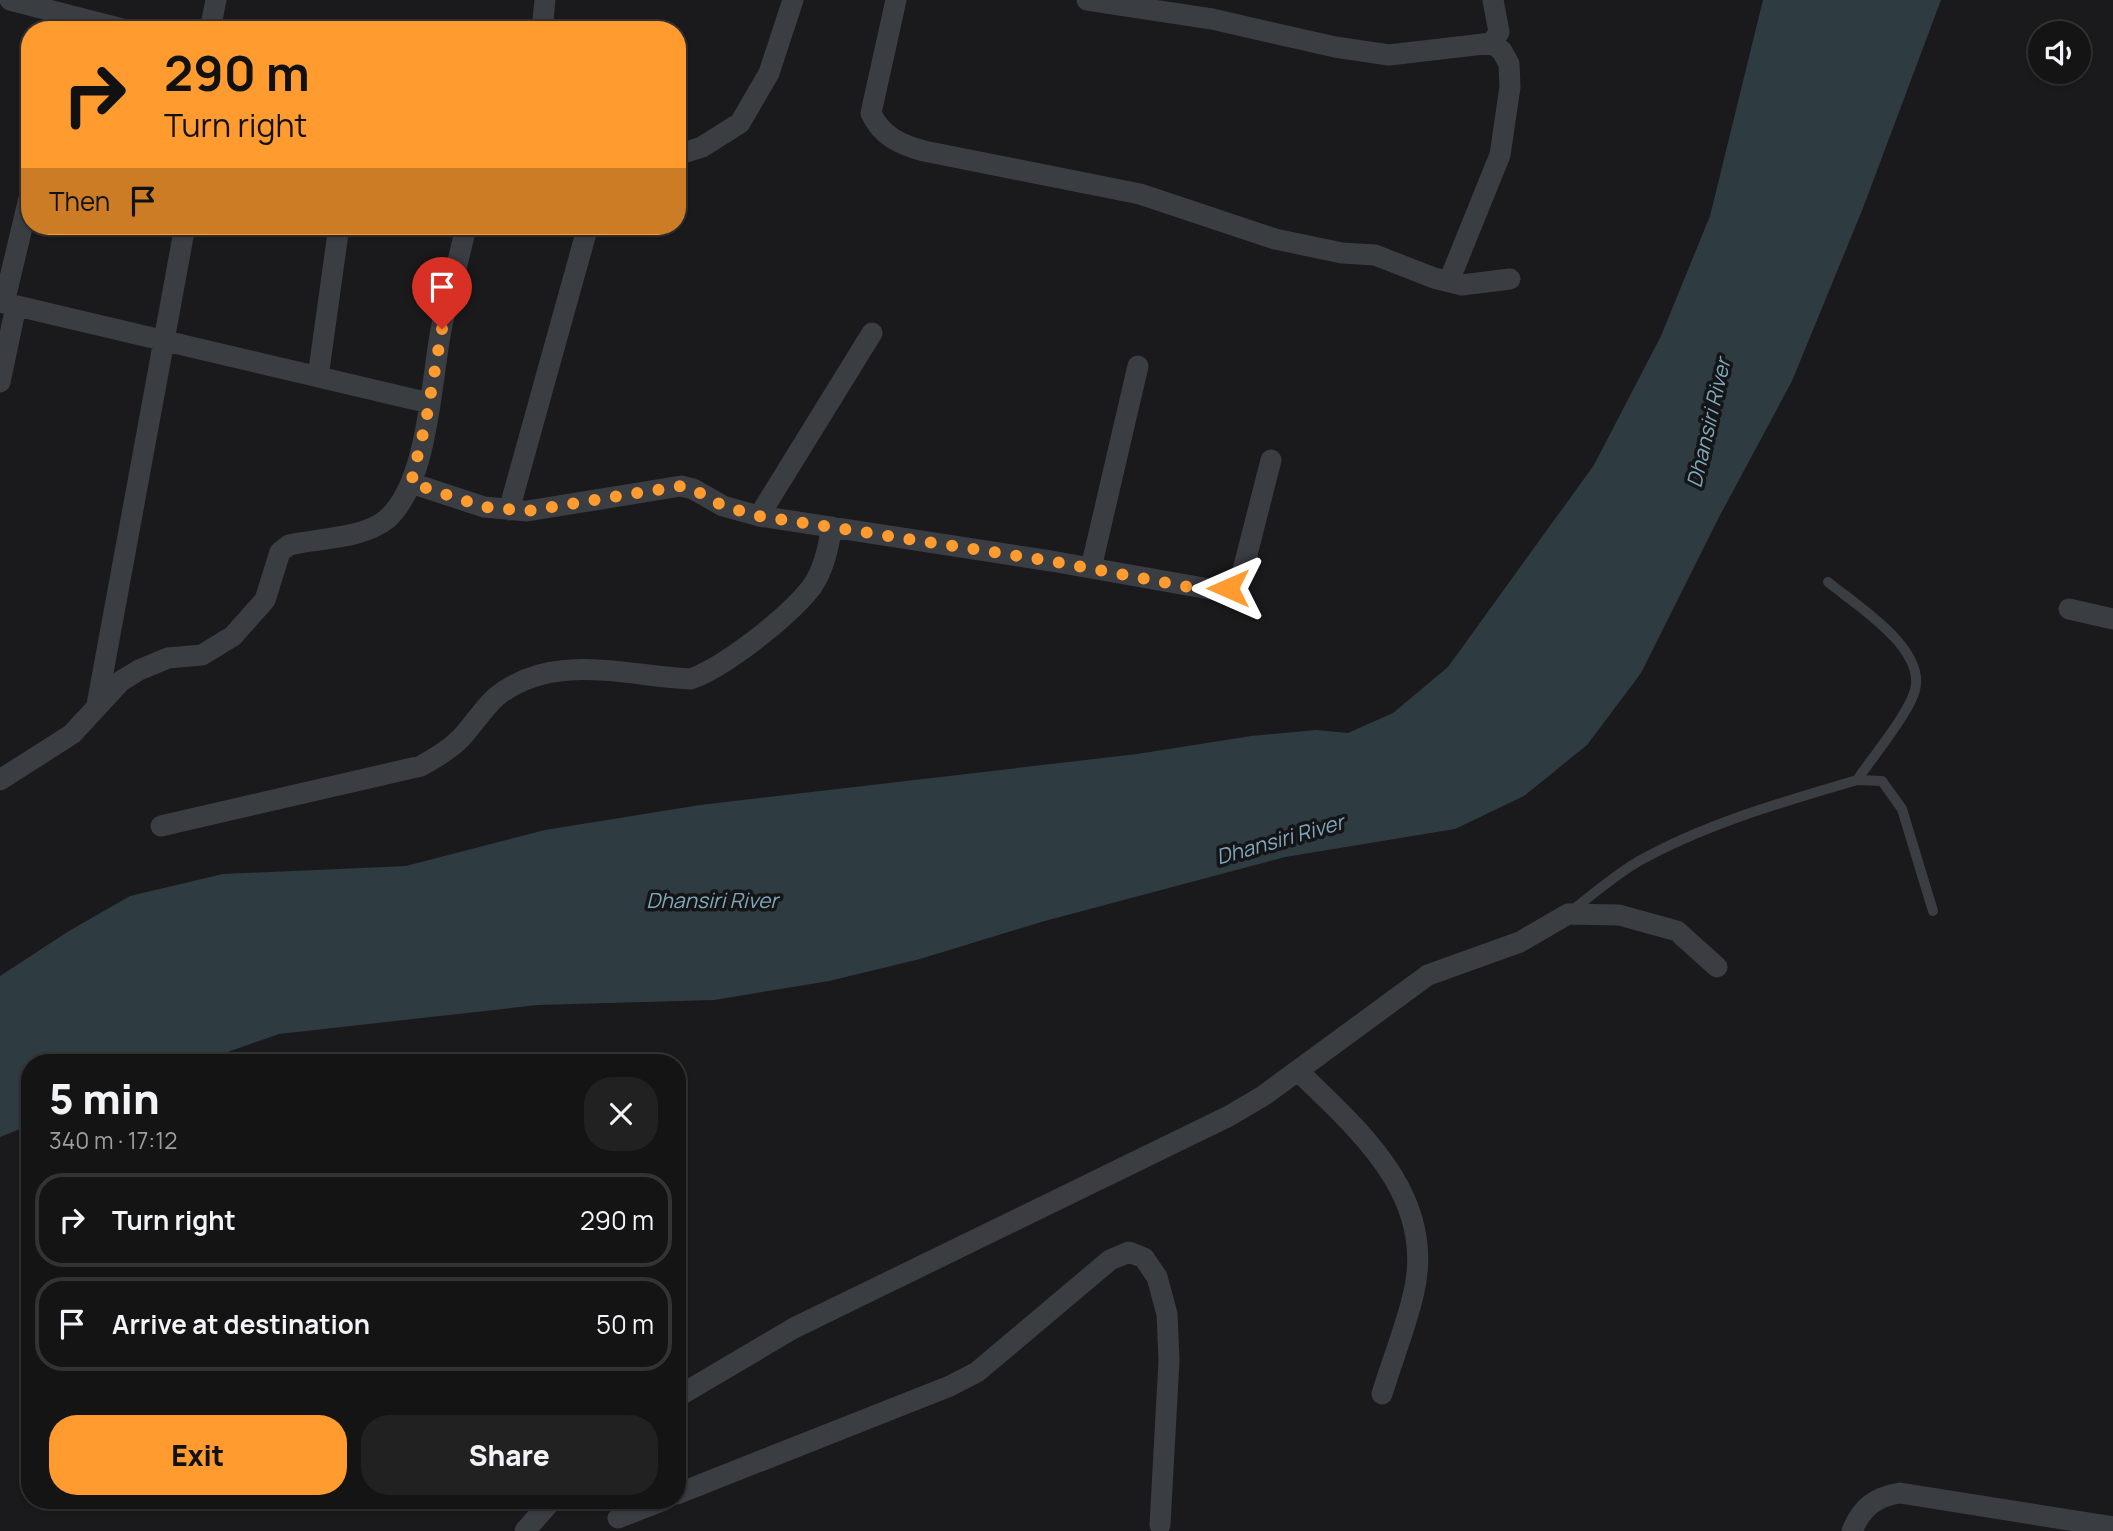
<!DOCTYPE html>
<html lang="en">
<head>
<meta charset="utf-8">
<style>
	:root { --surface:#141415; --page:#212122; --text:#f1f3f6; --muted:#9d9ea0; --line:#333334; --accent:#ff9b2f }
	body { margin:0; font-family:Manrope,sans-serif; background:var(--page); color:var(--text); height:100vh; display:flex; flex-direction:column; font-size:26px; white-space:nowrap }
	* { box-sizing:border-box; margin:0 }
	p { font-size:23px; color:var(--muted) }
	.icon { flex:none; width:38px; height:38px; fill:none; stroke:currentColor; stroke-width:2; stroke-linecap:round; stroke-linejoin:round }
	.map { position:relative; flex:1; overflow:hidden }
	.details { position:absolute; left:21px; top:1054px; width:665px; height:455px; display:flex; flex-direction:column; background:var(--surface); border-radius:28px; box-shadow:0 2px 5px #0004,0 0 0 2px var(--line) }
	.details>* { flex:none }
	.top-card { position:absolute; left:21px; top:21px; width:665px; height:214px; border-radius:28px; box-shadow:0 2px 5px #0004,0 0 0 2px var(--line); background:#ff9b2f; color:#111; overflow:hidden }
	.fabs { position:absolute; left:2028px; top:21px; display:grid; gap:14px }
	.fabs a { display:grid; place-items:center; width:63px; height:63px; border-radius:50%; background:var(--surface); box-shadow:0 2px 5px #0004,0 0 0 2px var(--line); font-size:35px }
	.pin { position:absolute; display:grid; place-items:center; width:60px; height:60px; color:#fff; margin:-72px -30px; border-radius:50% 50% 50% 0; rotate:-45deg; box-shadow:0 0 7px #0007 }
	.pin .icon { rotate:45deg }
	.me { position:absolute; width:77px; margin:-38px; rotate:270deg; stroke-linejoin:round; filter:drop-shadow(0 0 5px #0008) }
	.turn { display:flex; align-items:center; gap:24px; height:147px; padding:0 28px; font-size:32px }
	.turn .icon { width:91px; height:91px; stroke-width:2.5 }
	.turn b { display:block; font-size:49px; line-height:60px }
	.then { display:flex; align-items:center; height:66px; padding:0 28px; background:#0003; gap:14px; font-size:26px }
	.round { display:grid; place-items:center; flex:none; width:74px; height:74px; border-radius:28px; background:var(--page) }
	.summary { display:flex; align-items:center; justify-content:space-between; height:119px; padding:0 28px }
	h1 { font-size:42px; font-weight:800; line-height:52px }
	.button { display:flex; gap:14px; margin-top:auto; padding:14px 28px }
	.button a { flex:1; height:80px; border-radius:28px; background:var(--accent); color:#111; font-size:28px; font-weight:800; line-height:80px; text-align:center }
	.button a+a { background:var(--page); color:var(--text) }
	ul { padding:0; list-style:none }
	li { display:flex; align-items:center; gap:21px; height:94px; margin:0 14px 10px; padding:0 14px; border:4px solid var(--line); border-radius:28px }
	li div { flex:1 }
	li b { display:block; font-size:26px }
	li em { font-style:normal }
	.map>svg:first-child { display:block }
	.water { fill:#2e3c42 }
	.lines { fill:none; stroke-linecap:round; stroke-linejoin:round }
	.service { stroke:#3a3d42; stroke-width:10 }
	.minor { stroke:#3a3d42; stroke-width:21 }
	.route { stroke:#ff9b2f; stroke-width:12; stroke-dasharray:0 21.6 }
	.labels { text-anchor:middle; stroke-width:7; stroke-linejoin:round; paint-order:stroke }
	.water-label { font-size:21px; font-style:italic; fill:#7fa8bb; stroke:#151518 }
</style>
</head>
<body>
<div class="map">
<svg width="2113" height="1531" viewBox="0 0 2113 1531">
	<rect width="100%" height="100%" fill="#1a1a1c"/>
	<path class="water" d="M1763,0H1941L1863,208L1792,381L1718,519L1641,673L1587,745L1524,796L1455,829L1285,857L1041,922L920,959L829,981L714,1000L538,1005L279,1034L199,1062H30V1125L0,1137V976L69,931L130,896L223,874L406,866L545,830L700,805L1137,754L1251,736L1316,730L1348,733L1393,713L1448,667L1594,465L1661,336L1710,216Z"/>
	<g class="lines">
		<path class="service" d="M1828,582C1856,605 1926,648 1915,690C1909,713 1872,758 1857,780
			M1570,912C1592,895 1615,875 1639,861C1707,823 1783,802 1857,780L1882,781L1902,809L1933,911"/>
		<path class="minor" d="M10,0L126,30
			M896,0L871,113C881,136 901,145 924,151L1140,194L1275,239L1342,253L1375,255L1434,278L1462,285L1510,279
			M1087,0L1212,19L1335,47L1389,55L1492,43L1499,32L1493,0
			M210,30L216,0
			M542,30L545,0
			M677,155L702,147L740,123L769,73L793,0
			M1449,281L1500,155L1510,87L1509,64L1502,51L1492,43
			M0,302L429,403
			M4,303L30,194
			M318,377L339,226
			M0,382L16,306
			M411,483L484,507L527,511L681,486L693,489L723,506L759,516L1051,561L1215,590L1238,581L1243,570L1271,460
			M509,510L588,226
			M759,516L872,333
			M1091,568L1138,366
			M2069,609L2113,619
			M97,705L185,226
			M0,780L72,734L121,681L139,670L168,658L202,655L233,636L265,600L280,552L289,545C318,538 363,539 387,519C428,483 431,382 441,330C448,295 459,261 466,226
			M161,826L421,766C435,758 449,750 461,738C473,725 483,709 496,697C552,651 626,676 691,679C726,666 787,618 811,588C824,570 828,548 832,527
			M1298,1071C1361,1132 1438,1198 1413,1296C1405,1329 1392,1361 1382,1394
			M677,1397L794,1328L1229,1116L1263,1096L1428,975L1520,942L1568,914L1619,915L1677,931L1717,967
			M677,1494L950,1386L977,1372L1110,1260L1129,1252L1144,1258L1157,1277L1167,1314L1169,1360L1160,1525
			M618,1518L664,1500
			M525,1531L552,1500
			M1852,1531C1862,1507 1875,1497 1900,1493L2113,1527"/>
	</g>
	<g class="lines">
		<path class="route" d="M442,329L426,421L411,483L484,507L527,511L681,486L693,489L723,506L759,516L1051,561L1204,590L1228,588"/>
	</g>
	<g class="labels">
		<g class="water-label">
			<text transform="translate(1709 423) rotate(-77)" y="7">Dhansiri River</text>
			<text transform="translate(1280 840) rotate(-16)" y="7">Dhansiri River</text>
			<text x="712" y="908">Dhansiri River</text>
		</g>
	</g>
</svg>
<div class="fabs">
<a><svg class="icon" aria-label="sound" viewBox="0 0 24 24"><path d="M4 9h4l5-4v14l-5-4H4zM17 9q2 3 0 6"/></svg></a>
</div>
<div class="pin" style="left:442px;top:329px;background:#d93025"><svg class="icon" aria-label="arrive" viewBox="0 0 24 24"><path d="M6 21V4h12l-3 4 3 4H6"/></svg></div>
<svg class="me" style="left:1228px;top:588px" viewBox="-20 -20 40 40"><path d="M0-17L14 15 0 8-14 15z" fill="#ff9b2f" stroke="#fff" stroke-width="4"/></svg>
<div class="top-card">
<div class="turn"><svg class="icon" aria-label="right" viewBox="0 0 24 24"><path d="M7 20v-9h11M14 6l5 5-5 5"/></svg><div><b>290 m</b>Turn right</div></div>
<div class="then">Then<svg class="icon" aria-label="arrive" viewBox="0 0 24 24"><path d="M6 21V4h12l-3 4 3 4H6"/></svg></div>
</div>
<section class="details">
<div class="summary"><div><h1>5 min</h1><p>340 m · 17:12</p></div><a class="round"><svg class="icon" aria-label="close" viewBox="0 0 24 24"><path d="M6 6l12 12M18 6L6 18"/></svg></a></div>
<ul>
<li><svg class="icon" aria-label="right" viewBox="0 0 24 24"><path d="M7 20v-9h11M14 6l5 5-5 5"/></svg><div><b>Turn right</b></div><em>290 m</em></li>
<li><svg class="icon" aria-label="arrive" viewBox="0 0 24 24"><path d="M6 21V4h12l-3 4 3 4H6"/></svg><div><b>Arrive at destination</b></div><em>50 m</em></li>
</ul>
<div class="button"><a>Exit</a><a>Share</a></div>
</section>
</div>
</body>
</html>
